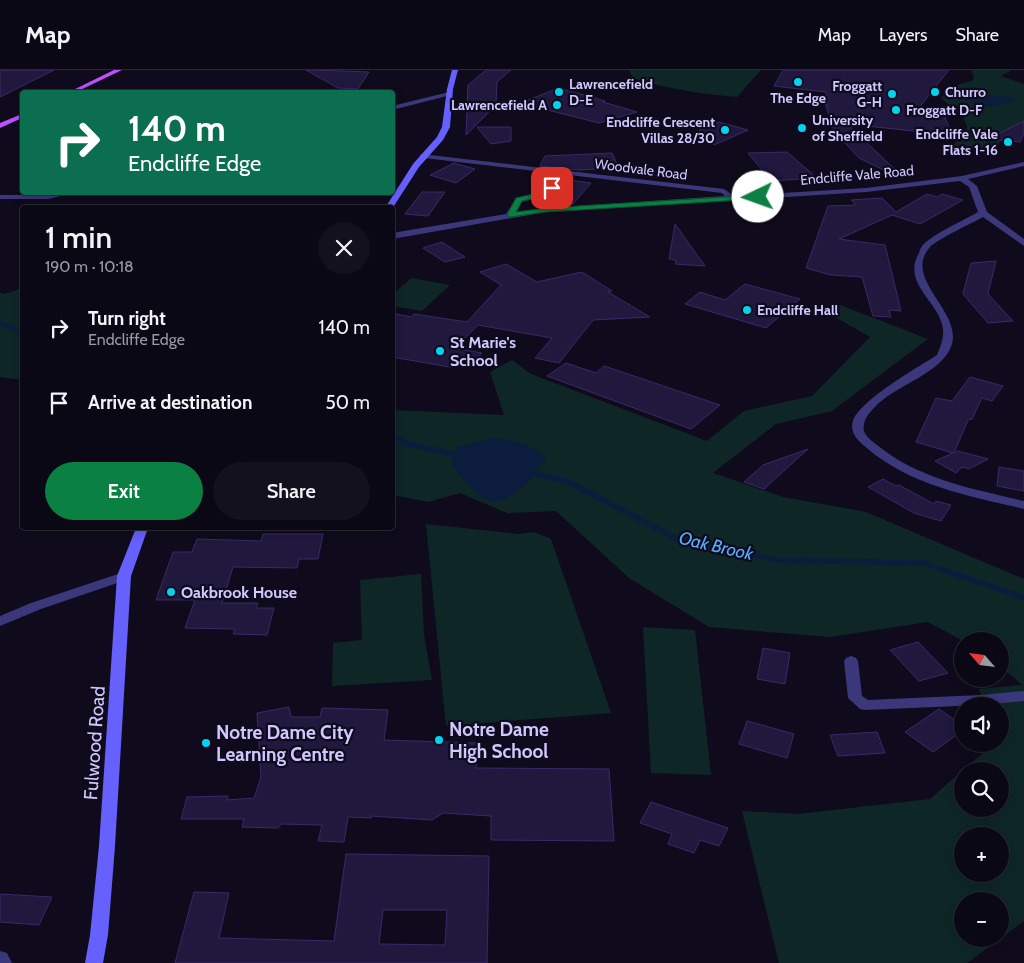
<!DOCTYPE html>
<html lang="en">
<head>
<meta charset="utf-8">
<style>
	:root { --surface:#0b0815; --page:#14111e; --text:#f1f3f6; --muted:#9a9aa0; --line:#2b2934; --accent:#0b8043 }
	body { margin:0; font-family:Cabin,sans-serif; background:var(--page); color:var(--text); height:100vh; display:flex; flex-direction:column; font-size:19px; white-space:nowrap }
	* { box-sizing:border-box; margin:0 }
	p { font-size:16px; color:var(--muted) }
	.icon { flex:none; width:28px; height:28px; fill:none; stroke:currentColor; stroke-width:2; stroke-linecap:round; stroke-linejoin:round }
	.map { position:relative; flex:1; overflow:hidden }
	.drawer { position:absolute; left:20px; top:135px; width:375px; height:325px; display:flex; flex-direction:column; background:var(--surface); border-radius:5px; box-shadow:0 2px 12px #0003,0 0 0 1px var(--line) }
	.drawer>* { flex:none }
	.hud { position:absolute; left:20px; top:20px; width:375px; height:105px; border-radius:5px; box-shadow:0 2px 12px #0003,0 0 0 1px var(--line); background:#0b6e4f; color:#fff; overflow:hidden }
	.needle { width:32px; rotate:298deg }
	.tools { position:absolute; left:954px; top:562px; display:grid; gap:10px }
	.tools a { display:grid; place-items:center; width:55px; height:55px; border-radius:50%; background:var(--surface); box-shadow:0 2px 12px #0003,0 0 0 1px var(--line); font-size:25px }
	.pin { position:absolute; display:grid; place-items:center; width:42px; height:42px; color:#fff; margin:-21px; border-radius:10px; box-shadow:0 2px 8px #0006 }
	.me { position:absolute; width:55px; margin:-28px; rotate:267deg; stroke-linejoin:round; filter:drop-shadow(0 0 4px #0008) }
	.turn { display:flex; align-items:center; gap:18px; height:105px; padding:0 25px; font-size:22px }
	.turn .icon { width:65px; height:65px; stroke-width:2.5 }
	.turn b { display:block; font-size:35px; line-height:42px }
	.round { display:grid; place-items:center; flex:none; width:52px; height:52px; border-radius:26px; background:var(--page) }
	.head { display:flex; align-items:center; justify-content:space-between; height:85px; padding:0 25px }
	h1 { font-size:30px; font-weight:600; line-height:38px }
	.action { display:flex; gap:10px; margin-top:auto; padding:10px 25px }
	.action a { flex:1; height:58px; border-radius:30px; background:var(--accent); color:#fff; font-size:20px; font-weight:600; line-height:58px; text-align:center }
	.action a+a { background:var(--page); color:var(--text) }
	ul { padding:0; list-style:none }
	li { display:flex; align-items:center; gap:15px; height:75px; padding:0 25px }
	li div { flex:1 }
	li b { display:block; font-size:19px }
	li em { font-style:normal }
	header { display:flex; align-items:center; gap:30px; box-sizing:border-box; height:70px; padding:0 25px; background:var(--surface); border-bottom:1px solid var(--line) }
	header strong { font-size:24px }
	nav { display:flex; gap:28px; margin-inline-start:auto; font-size:18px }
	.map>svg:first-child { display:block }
	.green { fill:#0f2626; fill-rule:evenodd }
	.water { fill:#0b1c3c }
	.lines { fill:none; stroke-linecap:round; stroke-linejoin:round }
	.stream-far1 { stroke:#0b1c3c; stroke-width:4.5 }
	.stream { stroke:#0b1c3c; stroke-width:5.5 }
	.building { fill:#20183d; stroke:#382a69; fill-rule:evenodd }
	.street { fill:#3b377b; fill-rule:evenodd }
	.secondary { fill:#6660fd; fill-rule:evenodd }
	.primary { fill:#bf50fd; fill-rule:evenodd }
	.route { fill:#0b8043; stroke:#07532c }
	.poi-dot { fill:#03d3ef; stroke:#0f0b1c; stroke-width:2 }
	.labels { text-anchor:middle; stroke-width:4.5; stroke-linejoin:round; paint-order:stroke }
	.far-poi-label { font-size:14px; font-weight:bold; fill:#cfc8fe; stroke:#0f0b1c; text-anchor:start }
	.far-street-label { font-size:14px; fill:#cfc8fe; stroke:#0f0b1c }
	.poi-label { font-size:16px; font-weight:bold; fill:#cfc8fe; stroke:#0f0b1c; text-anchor:start }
	.water-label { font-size:18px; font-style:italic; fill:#57adfd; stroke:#0f0b1c }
	.near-poi-label { font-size:19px; font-weight:bold; fill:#cfc8fe; stroke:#0f0b1c; text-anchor:start }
	.near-street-label { font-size:19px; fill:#cfc8fe; stroke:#0f0b1c }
</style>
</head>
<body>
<header>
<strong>Map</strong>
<nav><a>Map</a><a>Layers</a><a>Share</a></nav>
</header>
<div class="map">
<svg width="1024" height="893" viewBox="0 0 1024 893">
	<rect width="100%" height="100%" fill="#0f0b1c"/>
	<path class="green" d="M629,0H761L737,27C701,24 667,19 633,8Z
		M971,0H1012L1001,6L1024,14V52L1005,62L994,83C980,77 966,81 953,75L965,64L967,56L962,46L941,28L950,17L972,11L974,7Z
		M411,208L450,215L422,241L393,236V224Z
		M22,218V310L0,307V223L5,224Z
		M835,233L928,269L832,341L776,354L713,403L783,427L866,442L1024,509V851L1000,869V831H962V869H1000L967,893H779L742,741L798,744L930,729L986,680L987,674H1000V636H984L979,619L1022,615L1000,596V571H963L928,552L830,567L709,557L629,508L556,441L507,443L460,423L428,432L393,425V340L504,345L490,302L512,290L531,304L707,371L744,341L812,326L870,267L828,243ZM962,701H1000V739H962ZM962,766H1000V804H962Z
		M426,454L519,464L534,462L551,469L611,643L446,656Z
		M421,504L424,565L432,610L332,616L333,573L362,570L360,510Z
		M643,557L695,560L711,705L651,703Z"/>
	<path class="water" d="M961,23L1002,26L1017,30C995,40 977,37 957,27Z
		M494,368L525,374L546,387C536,403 511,439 488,430C473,424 462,407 452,395L456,377Z"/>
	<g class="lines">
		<path class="stream-far1" d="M0,253L22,263"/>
		<path class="stream" d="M392,364L405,373L461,386
			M528,402L567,411L675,468L776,490L924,493L1024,528"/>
	</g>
	<path class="building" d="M0,0H54L0,27Z
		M306,0H314L369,2L358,19L338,18Z
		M486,0H511L497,12L496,35L466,65L468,15Z
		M783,0H949L918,39L943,42L952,65L847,54L902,106L900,108L859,88L834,61L825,33L828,36L826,22L774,16Z
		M559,18L605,31L603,32L637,42L599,53L520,33Z
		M1024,51V63L1020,72L988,69Z
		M719,52L748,60L714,75L699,60Z
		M477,57H511V71L491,74Z
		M787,82L817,108L771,111L748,83Z
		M612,83L619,98L579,100L540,96L545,86Z
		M454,93L475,99L456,113L430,105Z
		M536,103L562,106V118H557L552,114L545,117L533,116L534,113H531Z
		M569,110L591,113L573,134L568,135L561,120Z
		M422,122H445L428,146L405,144Z
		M927,124L937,127L942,124L963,130L920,154L892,145L839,169L885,175L901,241L889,240L891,247L873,246L862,207L831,205L806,198L828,136L856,135L851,130L882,128L896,142Z
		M675,154L705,196L675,194L676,190L669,189Z
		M442,172L465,187L445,192L423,178Z
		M996,191L988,224L1013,251L988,253L963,224L971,193Z
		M506,194L537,212L582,202L612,221L608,222L650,247L593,250L559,293L535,288L552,268L478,255L455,278L482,283L471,295L459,293L455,298L392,287V243L411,247L414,244L467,252L501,215L480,202Z
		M745,214L800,229L766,258L685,234L700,222L725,230Z
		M566,293L596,303L604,296L720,335L691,359L547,306Z
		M970,307L1003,316L992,331L982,328L972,349L968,350L954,383L958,381L988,389L969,399L962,397L956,403L935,391L953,383L916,372L936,328L952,331Z
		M808,379L764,419L744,412L763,395Z
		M999,397L1024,401V421L997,416Z
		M883,409L896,416L899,415L934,434L936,431L951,435L941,451L914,443L868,417Z
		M263,464H323L318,489H299L297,498L233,497L222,533H258L256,538H274L267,565L233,564L235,559L185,558L195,530H156L173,482H192L197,469L261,471Z
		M918,572L948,603L919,611L890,580Z
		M763,578L790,583L785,614L757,609Z
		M289,637L291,647H320L322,638L388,640L384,670L478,673L476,698L609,699L614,771L491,770V746L443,743L432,750L371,746V748L348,747L344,772L318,771L322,755L281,754L278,758L242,757L244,749H181L187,727L228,726L227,730L254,728L261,707L257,643Z
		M939,639L962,655V661L933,682L905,662Z
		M747,651L794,664L787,688L739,674Z
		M877,662L885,683L838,686L830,665Z
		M651,732L728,758L719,776L700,770L694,783L668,774L672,764L640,753Z
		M346,784L489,786L487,893H175L194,822L229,823L219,868L334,871ZM383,840H447L445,875L379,874Z
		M0,824L52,827L39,855L0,852Z"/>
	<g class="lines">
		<path class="street" d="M449,22L451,23V25L392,40V36Z
			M421,84L724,119L734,126L866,118L962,106L1024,92V96L968,109L977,116L987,142L1024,169V176L983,147C972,153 936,170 930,177C902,209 961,240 952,274C943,304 894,315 874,338C868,344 862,352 864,361C866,367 872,371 877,375C918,409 973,419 1024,431V439C970,426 912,416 868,379C860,372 849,364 853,351C860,330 917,298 937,285C940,277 944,269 943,259C940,232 901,214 919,183C920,179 922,175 925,173C937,162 963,151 978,142L969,117L960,111L866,122L546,142L392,169V163L506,144L516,128L542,121L551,116L555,118L548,125L522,132L516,143L546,138L725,126L722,123L424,88L420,86Z
			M59,122H78L48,129H0V125H48Z
			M124,502L131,506L129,509L41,539L0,556V546L31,533Z
			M851,586L856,588L858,591L862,626L868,630L981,625L1024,621V631L981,635L865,640L860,639L848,628L844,591L846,588Z
			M0,881L7,883L12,893H0Z"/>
		<path class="secondary" d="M452,0H458L453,19L450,57L443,70L419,97L392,139L385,138L413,94L437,67L442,57L447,19Z
			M136,458H148L131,506L115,776L108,865L103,893H85L90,865L99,776L117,506Z"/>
		<path class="primary" d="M114,0H122L76,22H69Z
			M22,44V48L0,58V53Z"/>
	</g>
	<path class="route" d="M552,116L555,118L548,125L522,131L516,142L546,138L758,125L761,127L758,129L546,142L510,147L507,145L516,128L543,122Z"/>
	<g class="poi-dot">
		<circle cx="798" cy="12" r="5"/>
		<circle cx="559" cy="22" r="5"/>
		<circle cx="935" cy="22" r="5"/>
		<circle cx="892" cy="24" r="5"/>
		<circle cx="557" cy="35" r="5"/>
		<circle cx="896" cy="40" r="5"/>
		<circle cx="802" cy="58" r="5"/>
		<circle cx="725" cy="60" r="5"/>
		<circle cx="1008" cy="72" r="5"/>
		<circle cx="747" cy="240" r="5"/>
		<circle cx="440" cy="281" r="5"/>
		<circle cx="171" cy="522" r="5"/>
		<circle cx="439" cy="670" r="5"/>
		<circle cx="206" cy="673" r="5"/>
	</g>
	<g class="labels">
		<g class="far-poi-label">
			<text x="569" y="19">Lawrencefield<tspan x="569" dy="16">D-E</tspan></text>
			<text x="882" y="21" text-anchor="end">Froggatt<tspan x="882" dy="16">G-H</tspan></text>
			<text x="945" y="27">Churro</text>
			<text x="798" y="33" text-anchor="middle">The Edge</text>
			<text x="547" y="40" text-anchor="end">Lawrencefield A</text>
			<text x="906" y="45">Froggatt D-F</text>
			<text x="812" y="55">University<tspan x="812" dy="16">of Sheffield</tspan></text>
			<text x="715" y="57" text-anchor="end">Endcliffe Crescent<tspan x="715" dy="16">Villas 28/30</tspan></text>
			<text x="998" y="69" text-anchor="end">Endcliffe Vale<tspan x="998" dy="16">Flats 1-16</tspan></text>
			<text x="757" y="245">Endcliffe Hall</text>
		</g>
		<g class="far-street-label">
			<text transform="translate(641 99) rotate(7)" y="5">Woodvale Road</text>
			<text transform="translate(857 105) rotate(-5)" y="5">Endcliffe Vale Road</text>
		</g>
		<g class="poi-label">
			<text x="450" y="278">St Marie's<tspan x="450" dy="18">School</tspan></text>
			<text x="181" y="528">Oakbrook House</text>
		</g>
		<g class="water-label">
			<text transform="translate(716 476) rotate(13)" y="6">Oak Brook</text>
		</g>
		<g class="near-poi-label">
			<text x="449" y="666">Notre Dame<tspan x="449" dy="22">High School</tspan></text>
			<text x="216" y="669">Notre Dame City<tspan x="216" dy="22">Learning Centre</tspan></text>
		</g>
		<g class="near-street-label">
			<text transform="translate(94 673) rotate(-86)" y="7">Fulwood Road</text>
		</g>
	</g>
</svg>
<div class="tools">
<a><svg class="needle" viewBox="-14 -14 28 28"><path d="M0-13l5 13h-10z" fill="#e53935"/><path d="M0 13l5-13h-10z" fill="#9a9aa0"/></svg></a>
<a><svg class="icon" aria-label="sound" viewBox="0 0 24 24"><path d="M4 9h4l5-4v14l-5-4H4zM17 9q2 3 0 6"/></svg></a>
<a><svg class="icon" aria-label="search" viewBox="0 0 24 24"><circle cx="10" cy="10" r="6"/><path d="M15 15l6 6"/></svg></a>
<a>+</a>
<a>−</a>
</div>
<div class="pin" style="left:552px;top:118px;background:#d93025"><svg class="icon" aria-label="arrive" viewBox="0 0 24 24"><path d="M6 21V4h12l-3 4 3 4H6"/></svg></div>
<svg class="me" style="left:758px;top:127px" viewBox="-20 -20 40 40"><circle r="19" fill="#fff"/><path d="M0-13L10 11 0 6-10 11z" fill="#0b8043"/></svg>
<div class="hud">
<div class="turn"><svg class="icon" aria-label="right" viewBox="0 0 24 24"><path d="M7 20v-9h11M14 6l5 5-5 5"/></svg><div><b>140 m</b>Endcliffe Edge</div></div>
</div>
<section class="drawer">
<div class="head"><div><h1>1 min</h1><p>190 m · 10:18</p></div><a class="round"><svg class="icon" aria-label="close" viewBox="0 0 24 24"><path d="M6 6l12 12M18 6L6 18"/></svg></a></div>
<ul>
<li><svg class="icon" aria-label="right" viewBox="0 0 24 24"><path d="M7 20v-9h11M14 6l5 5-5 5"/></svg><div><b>Turn right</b><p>Endcliffe Edge</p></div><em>140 m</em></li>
<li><svg class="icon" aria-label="arrive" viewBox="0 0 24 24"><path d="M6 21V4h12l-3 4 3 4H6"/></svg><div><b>Arrive at destination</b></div><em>50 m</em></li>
</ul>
<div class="action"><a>Exit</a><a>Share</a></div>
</section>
</div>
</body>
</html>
